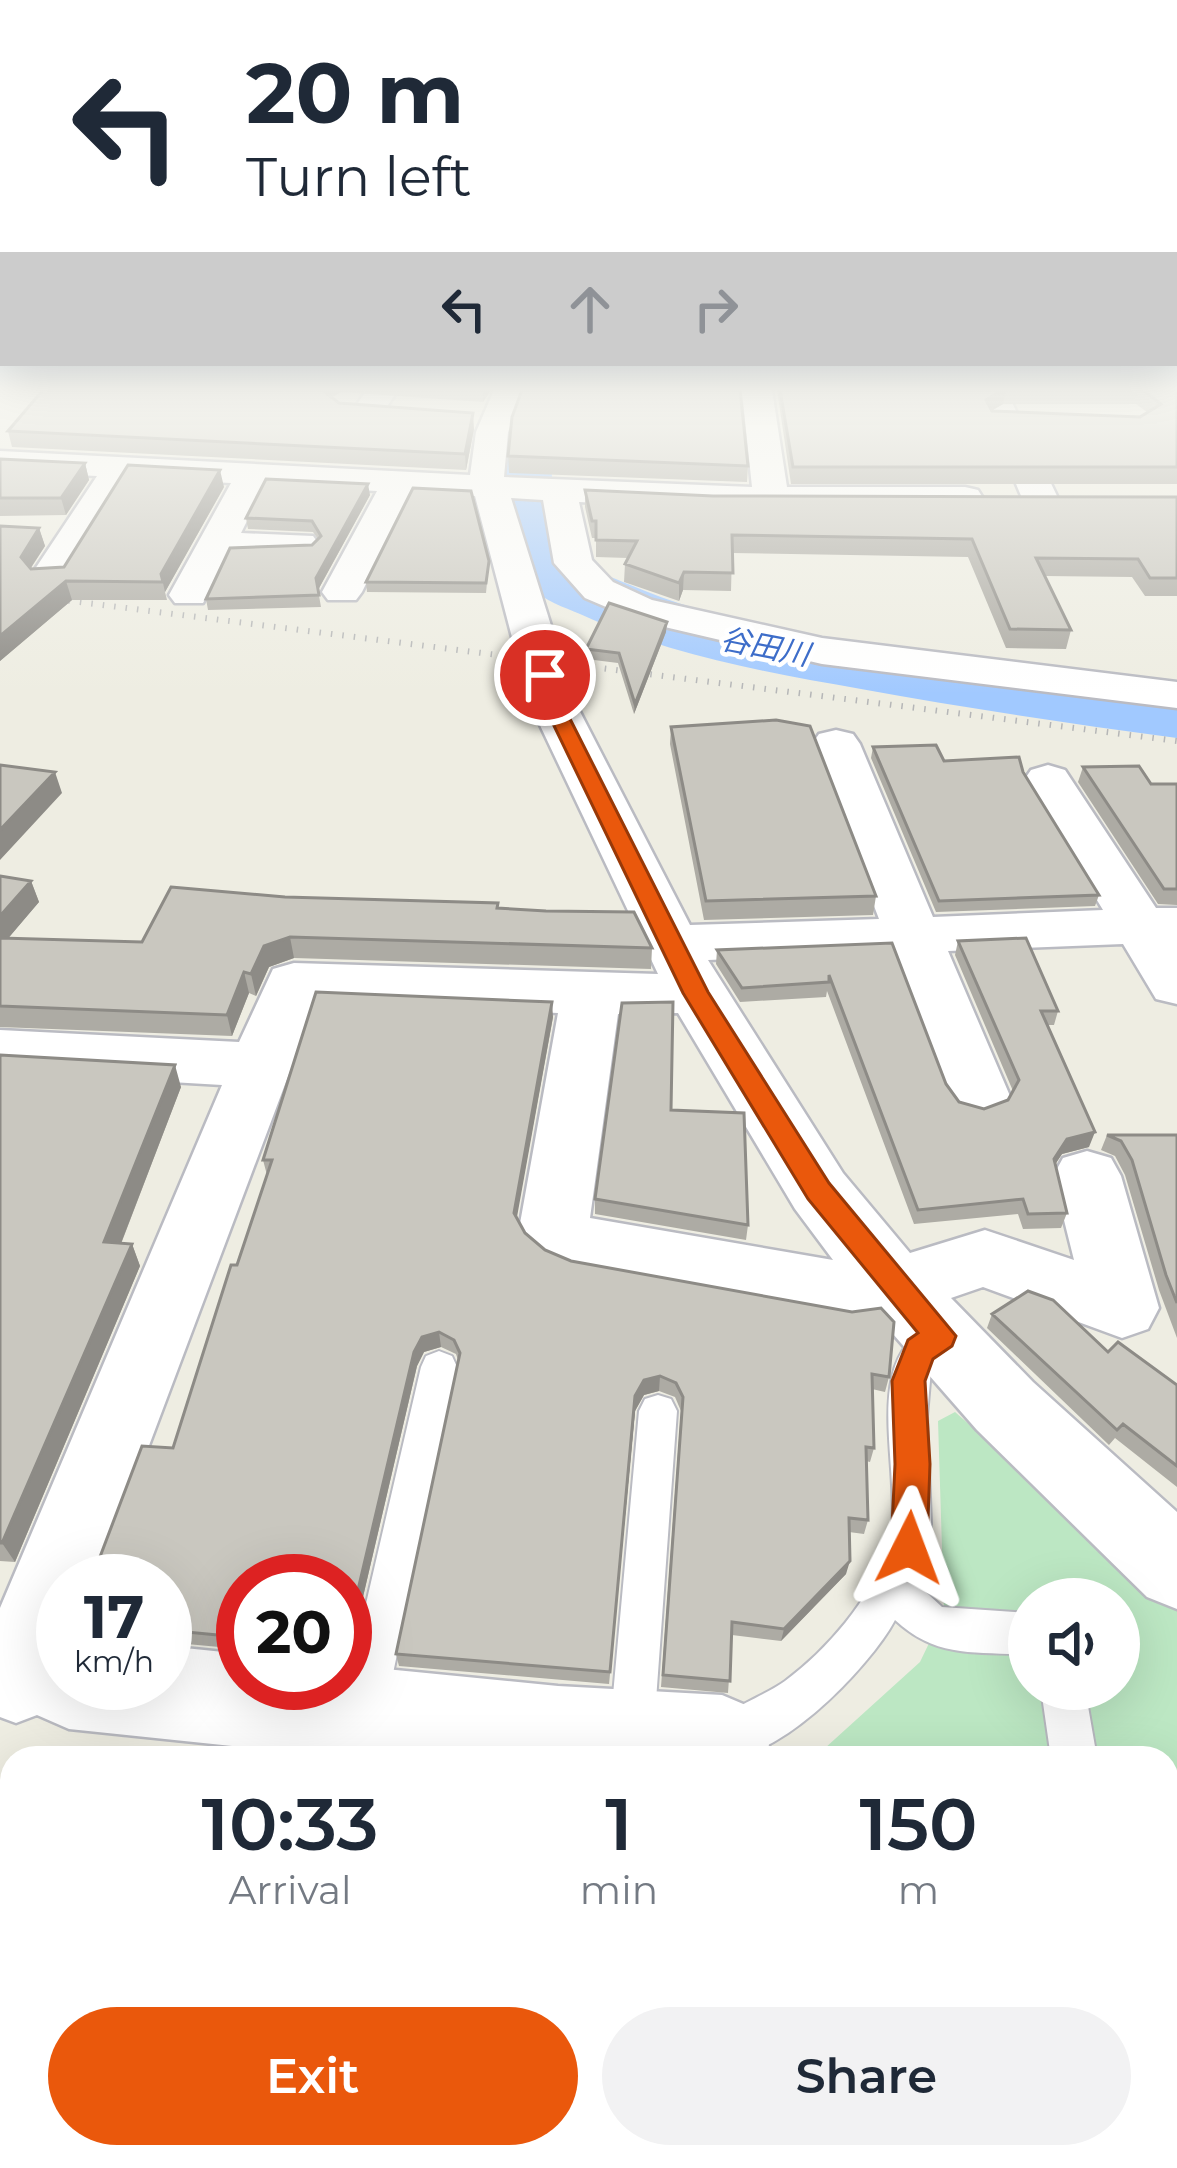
<!DOCTYPE html>
<html lang="en">
<head>
<meta charset="utf-8">
<style>
	:root { --surface:#fff; --page:#f2f2f3; --text:#1f2937; --muted:#747a83; --accent:#ea580c }
	body { margin:0; font-family:Montserrat,"Noto Sans JP",sans-serif; background:var(--page); color:var(--text); height:100vh; display:flex; flex-direction:column; font-size:45px; white-space:nowrap }
	* { box-sizing:border-box; margin:0 }
	p { font-size:39px; color:var(--muted) }
	.icon { flex:none; width:66px; height:66px; fill:none; stroke:currentColor; stroke-width:2; stroke-linecap:round; stroke-linejoin:round }
	.map { position:relative; flex:1; overflow:hidden }
	.sheet { position:absolute; left:0px; top:1746px; width:1179px; height:423px; display:flex; flex-direction:column; background:var(--surface); border-radius:36px 36px 0 0; box-shadow:0 12px 48px #0002 }
	.sheet>* { flex:none }
	.hud { position:absolute; left:0px; top:0px; width:1179px; height:366px; box-shadow:0 12px 48px #0002; background:#fff; color:var(--text); overflow:hidden }
	.buttons { position:absolute; left:1008px; top:1578px; display:grid; gap:24px }
	.buttons a { display:grid; place-items:center; width:132px; height:132px; border-radius:50%; background:var(--surface); box-shadow:0 12px 48px #0002; font-size:60px }
	.speed { position:absolute; left:36px; top:1554px; display:flex; gap:24px; font-size:60px; font-weight:700; text-align:center }
	.speed>* { display:grid; place-content:center; width:156px; height:156px; border-radius:50%; background:var(--surface); box-shadow:0 12px 48px #0002; line-height:1 }
	.speed small { font-size:30px; font-weight:400 }
	.speed .limit { border:18px solid #d22; background:#fff; color:#111 }
	.pin { position:absolute; display:grid; place-items:center; width:102px; height:102px; color:#fff; margin:-51px; border:6px solid #fff; border-radius:50%; box-shadow:0 3px 12px #0007 }
	.me { position:absolute; width:132px; margin:-66px; rotate:3deg; stroke-linejoin:round; filter:drop-shadow(0 0 9px #0008) }
	.turn { display:flex; align-items:center; gap:42px; height:252px; padding:0 48px; font-size:54px }
	.turn .icon { width:156px; height:156px; stroke-width:2.5 }
	.turn b { display:block; font-size:84px; line-height:102px }
	.lanes { display:flex; align-items:center; height:114px; padding:0 48px; background:#0003; justify-content:center; gap:60px; direction:ltr }
	.lanes .off { opacity:.35 }
	.eta { display:flex; justify-content:space-evenly; align-items:center; height:204px; text-align:center }
	.eta b { font-size:72px; font-weight:600; line-height:84px }
	.button { display:flex; gap:24px; margin-top:auto; padding:24px 48px }
	.button a { flex:1; height:138px; border-radius:72px; background:var(--accent); color:#fff; font-size:48px; font-weight:600; line-height:138px; text-align:center }
	.button a+a { background:var(--page); color:var(--text) }
	.map>svg:first-child { display:block }
	.green { fill:#bce7c3; fill-rule:evenodd }
	.lines { fill:none; stroke-linecap:round; stroke-linejoin:round }
	.river { fill:#a1c9ff; fill-rule:evenodd }
	.lane-casing { stroke:#babbc2; stroke-width:4 }
	.street-casing { stroke:#babbc2; stroke-width:5 }
	.lane { fill:#fff; fill-rule:evenodd }
	.street { fill:#fff; fill-rule:evenodd }
	.rail { stroke:#b5b6b7; stroke-width:6; stroke-dasharray:1.5 10; stroke-linecap:butt }
	.wall { fill:#adaba4; fill-rule:evenodd }
	.shaded-wall { fill:#8d8b86 }
	.building { fill:#c9c7bf; stroke:#8d8b86; stroke-width:3 }
	.route { fill:#ea580c; stroke:#983908; stroke-width:3 }
	.labels { text-anchor:middle; stroke-width:9; stroke-linejoin:round; paint-order:stroke }
	.far-water-label { font-size:30px; font-style:italic; fill:#3d6dc9; stroke:#fff }
</style>
</head>
<body>
<div class="map">
<svg width="1177" height="2168" viewBox="0 0 1177 2168">
	<rect width="100%" height="100%" fill="#eeede2"/>
	<path class="green" d="M955,1412L1177,1606V2070L1167,2068V1758H814L920,1662L944,1612L938,1421ZM1029,1599H1119V1689H1029Z"/>
	<g class="lines">
		<path class="river" d="M511,390H565C549,441 541,513 580,558C591,571 612,577 628,584C716,622 810,635 904,650C995,664 1086,678 1177,690V738C1071,724 966,708 861,689C765,672 668,655 580,614C564,607 544,601 532,588C482,531 486,457 511,390Z"/>
		<defs>
			<path id="lane" d="M940,1322L953,1326L958,1337L931,1369L927,1416L931,1524L928,1550L915,1582L942,1607L1029,1613V1655C974,1651 937,1659 895,1620C871,1666 768,1775 711,1755L705,1739C716,1711 760,1699 785,1681C827,1650 870,1600 887,1550C910,1483 850,1353 940,1322Z
				M439,1351L452,1356L457,1367L386,1707L380,1723L364,1729L348,1723L342,1707L421,1367L426,1356Z
				M658,1395L671,1399L677,1411L654,1728L648,1744L632,1750L616,1744L610,1728L639,1411L645,1399Z
				M1041,1689H1085L1097,1758H1051Z
				M1112,2157H1166L1168,2168H1114Z"/>
			<path id="street" d="M367,390H398L382,414L371,416L355,407Z
				M494,390H524L508,432L504,477L752,487L743,401L653,400L638,391L772,390L787,487H965L978,490L983,498L978,506L965,509H712L579,502L592,560L613,582L652,600L822,638L1177,682V708L822,664L639,621L585,598L554,563L543,500L511,498L575,702L690,925L879,919L812,744L819,734L836,730L853,734L860,744L933,917L1103,910L1024,780L1031,770L1048,765L1065,770L1156,908H1177V1004L1156,999L1123,944L948,951L1010,1096L1000,1112L978,1119L956,1112L946,1096L892,953L708,960L843,1173L910,1253L985,1230L1074,1260L1053,1176L1063,1158L1087,1151L1111,1158L1121,1176L1159,1308L1148,1329L1122,1338L983,1287L951,1298L1033,1382L1177,1512V1609L1147,1597L977,1430L879,1318L849,1322L572,1271C546,1262 532,1254 519,1229L558,1013L316,1002L98,1581H63V1683H165V1646L243,1654V1683H345V1665L558,1686L722,1695L755,1709L769,1742L768,1758H346L69,1729L37,1715L16,1723L0,1717V1608L222,1085L0,1072V1030L239,1042L273,969L294,963L658,974L529,702L475,496L411,493L362,592L356,600H328L322,592L377,491L265,485L241,533L313,536L319,544L313,552L229,555L203,603H175L169,595L231,483L130,478L65,583H37L31,575L97,476L0,471V451L470,475L476,432ZM678,1013L795,1209L833,1260L590,1218L618,1014Z
				M976,390H1006L1058,498L1053,506H1027L1022,498Z
				M634,2157H748L747,2168H633Z
				M902,2157H1046L1051,2168H907Z"/>
		</defs>
		<use href="#lane" class="lane-casing"/>
		<use href="#street" class="street-casing"/>
		<use href="#lane" class="lane"/>
		<use href="#street" class="street"/>
		<path class="rail" d="M0,592L1177,741"/>
	</g>
	<path class="wall" d="M43,390H491L483,402L341,392L331,397L339,403L474,429L466,470L12,447L8,431Z
		M777,390H1177V484H791ZM1003,404H1136L1147,412L1140,417L991,411Z
		M508,456L748,466L747,482L509,473Z
		M0,459L85,463L89,480L66,515L0,516Z
		M224,487L165,592L167,600H72L0,661V526L39,528L45,546L31,568L64,567Z
		M585,490L713,496L1177,497V596H1145L1132,577L1045,576L1071,630L1066,649L1006,648L968,557L732,553L731,591L683,590L679,601L624,582L625,564L628,558L596,557V538H592L585,507Z
		M370,495L318,590L321,607L208,610L206,599L312,545L318,539L313,532L248,529L246,518Z
		M489,561L486,593L367,592L366,582Z
		M666,632L634,714L618,663L586,659V649Z
		M671,727L876,896L873,915L704,920L670,744Z
		M873,747L944,761L1023,772L1099,895L1095,906L936,912L871,758Z
		M1083,767L1151,784H1177V905L1158,904L1078,782Z
		M0,876L31,881L39,902L8,938L142,942L285,897L498,908L652,948L651,969L294,958L269,967L256,996L249,993L232,1036L0,1027Z
		M958,941L1058,1011L1054,1025H1047L1089,1147L1062,1154L1055,1164L1067,1213L1061,1228L1023,1229L1018,1214L914,1224L827,991L826,997L740,1002L716,964L717,950L892,943L946,1084L959,1102L984,1109L1008,1100L1013,1091L955,955Z
		M553,1017L516,1218L525,1233L545,1250L571,1261L889,1377L885,1392L872,1389L874,1448L870,1462L866,1461L868,1520L864,1534L849,1532L846,1574L781,1641L732,1635L728,1693L661,1687L681,1411L675,1397L659,1391L644,1395L635,1411L609,1684L399,1666L396,1654L458,1360L456,1354L441,1347L424,1352L417,1366L348,1661H345V1581H243V1654L241,1649L165,1642V1643V1581L95,1570L173,1448L267,1175L263,1160Z
		M0,1055L181,1087L121,1244H132L140,1266L15,1562L0,1561Z
		M671,1110L748,1225L746,1240L595,1214V1199Z
		M1107,1135H1177V1338L1159,1290L1125,1175L1115,1156L1101,1150Z
		M992,1314L1108,1352L1177,1385V1487L1115,1438L1109,1445L987,1328Z"/>
	<path class="shaded-wall" d="M319,390H341V392L321,403Z
		M483,390H491L483,402Z
		M1002,390H1006L1003,404L983,416L986,400Z
		M473,413L474,429L466,470L465,454Z
		M85,463L89,480L66,515L61,498Z
		M220,470L224,487L165,592L161,574Z
		M368,484L370,495L318,590L316,578Z
		M39,528L45,546L26,575L21,557Z
		M684,572L683,590L679,601V583Z
		M66,581L72,600L0,661V636Z
		M667,622L666,632L634,714L635,704Z
		M55,772L62,793L0,860V830Z
		M31,881L39,902L0,948V916Z
		M290,937L294,958L269,967L256,996L251,974L264,946Z
		M244,972L249,993L232,1036L227,1015Z
		M552,1002L553,1017L515,1228L514,1213Z
		M175,1065L181,1087L113,1264L104,1242Z
		M1095,1132L1089,1147L1062,1154L1049,1174L1054,1159L1067,1139Z
		M132,1244L140,1266L15,1562L2,1543Z
		M439,1332L441,1347L424,1352L417,1366L348,1661L345,1645L414,1352L422,1337Z
		M660,1376L659,1391L644,1395L635,1411L609,1684L635,1396L644,1380Z
		M850,1561L846,1574L781,1641L784,1629Z"/>
	<path class="building" d="M43,390H322L339,403L473,413L465,454L8,431Z
		M522,390H740L748,466L508,456L512,417Z
		M780,390H1002L986,400L992,411L1140,417L1161,404L1143,390H1177V467H793Z
		M0,459L85,463L61,498H0Z
		M128,465L220,470L161,574L163,582L66,581L0,636V526L39,528L21,557L31,569L64,567Z
		M266,479L368,484L316,578L319,595L206,599L230,548L312,545L321,536L312,521L246,518Z
		M413,488L471,491L489,561L486,583L366,582Z
		M585,490L713,496L1177,497V578H1150L1138,559L1036,558L1071,630L1010,629L972,539L732,535L733,573L684,572L679,583L625,564L637,541L596,540V521H592Z
		M609,603L667,622L635,704L619,653L586,649Z
		M776,720L810,726L876,896L706,901L671,727Z
		M936,745L944,761L1019,757L1023,772L1099,895L939,901L873,747Z
		M0,765L55,772L0,830Z
		M1139,766L1151,784H1177V889H1164L1083,767Z
		M0,876L31,881L0,916Z
		M171,887L285,897L498,903L497,908L546,911L634,912L652,948L290,937L264,946L251,974L244,972L227,1015L0,1006V938L142,942Z
		M1026,938L1058,1011H1041L1095,1132L1067,1139L1054,1159L1067,1213L1028,1214L1023,1199L918,1210L829,975V982L742,988L717,950L892,943L946,1084L959,1102L984,1109L1008,1100L1019,1080L958,941Z
		M316,992L552,1002L514,1213L525,1233L545,1250L571,1261L852,1312L881,1308L894,1322L889,1377L872,1374L874,1448L866,1447L868,1520L849,1518L850,1561L784,1629L732,1622L730,1681L663,1675L683,1397L676,1383L660,1376L644,1380L635,1396L610,1672L396,1654L460,1353L454,1340L439,1332L422,1337L414,1352L345,1645V1581H243V1652L238,1637L165,1630V1581H78L81,1572L95,1570L142,1446L173,1448L231,1265H237L272,1160H263Z
		M673,1002L671,1110L744,1113L748,1225L595,1199L622,1003Z
		M0,1055L175,1065L104,1242L132,1244L2,1543H0Z
		M1107,1135H1177V1303L1166,1275L1132,1160L1121,1141Z
		M1028,1291L1053,1300L1108,1352L1118,1342L1177,1385V1466L1123,1424L1117,1430L992,1314Z
		M342,2157H631L630,2168H340Z"/>
	<linearGradient id="sky" x2="0" y2="1"><stop stop-color="#8bbcf1"/><stop offset="0.56" stop-color="#f7f7f2"/><stop offset="1" stop-color="#f7f7f2" stop-opacity="0"/></linearGradient>
	<rect width="1177" height="694" fill="url(#sky)"/>
	<path class="route" d="M545,669L555,675L562,703L708,992L829,1183L956,1336L952,1346L933,1359L925,1381L930,1464L927,1548L922,1561L909,1566L896,1561L891,1548L895,1464L892,1381L908,1340L918,1333L808,1199L683,993L543,703L536,675Z"/>
	<g class="labels">
		<g class="far-water-label">
			<text transform="translate(765 647) rotate(11)" y="10">谷田川</text>
		</g>
	</g>
</svg>
<div class="buttons">
<a><svg class="icon" aria-label="sound" viewBox="0 0 24 24"><path d="M4 9h4l5-4v14l-5-4H4zM17 9q2 3 0 6"/></svg></a>
</div>
<div class="speed"><div>17<small>km/h</small></div><div class="limit">20</div></div>
<div class="pin" style="left:545px;top:675px;background:#d93025"><svg class="icon" aria-label="arrive" viewBox="0 0 24 24"><path d="M6 21V4h12l-3 4 3 4H6"/></svg></div>
<svg class="me" style="left:909px;top:1548px" viewBox="-20 -20 40 40"><path d="M0-17L14 15 0 8-14 15z" fill="#ea580c" stroke="#fff" stroke-width="4"/></svg>
<div class="hud">
<div class="turn"><svg class="icon" aria-label="left" viewBox="0 0 24 24"><path d="M17 20v-9H6M10 6l-5 5 5 5"/></svg><div><b>20 m</b>Turn left</div></div>
<div class="lanes"><svg class="icon" aria-label="left" viewBox="0 0 24 24"><path d="M17 20v-9H6M10 6l-5 5 5 5"/></svg><svg class="icon off" aria-label="ahead" viewBox="0 0 24 24"><path d="M12 20V5M6 11l6-6 6 6"/></svg><svg class="icon off" aria-label="right" viewBox="0 0 24 24"><path d="M7 20v-9h11M14 6l5 5-5 5"/></svg></div>
</div>
<section class="sheet">
<div class="eta">
<div><b>10:33</b><p>Arrival</p></div>
<div><b>1</b><p>min</p></div>
<div><b>150</b><p>m</p></div>
</div>
<div class="button"><a>Exit</a><a>Share</a></div>
</section>
</div>
</body>
</html>
